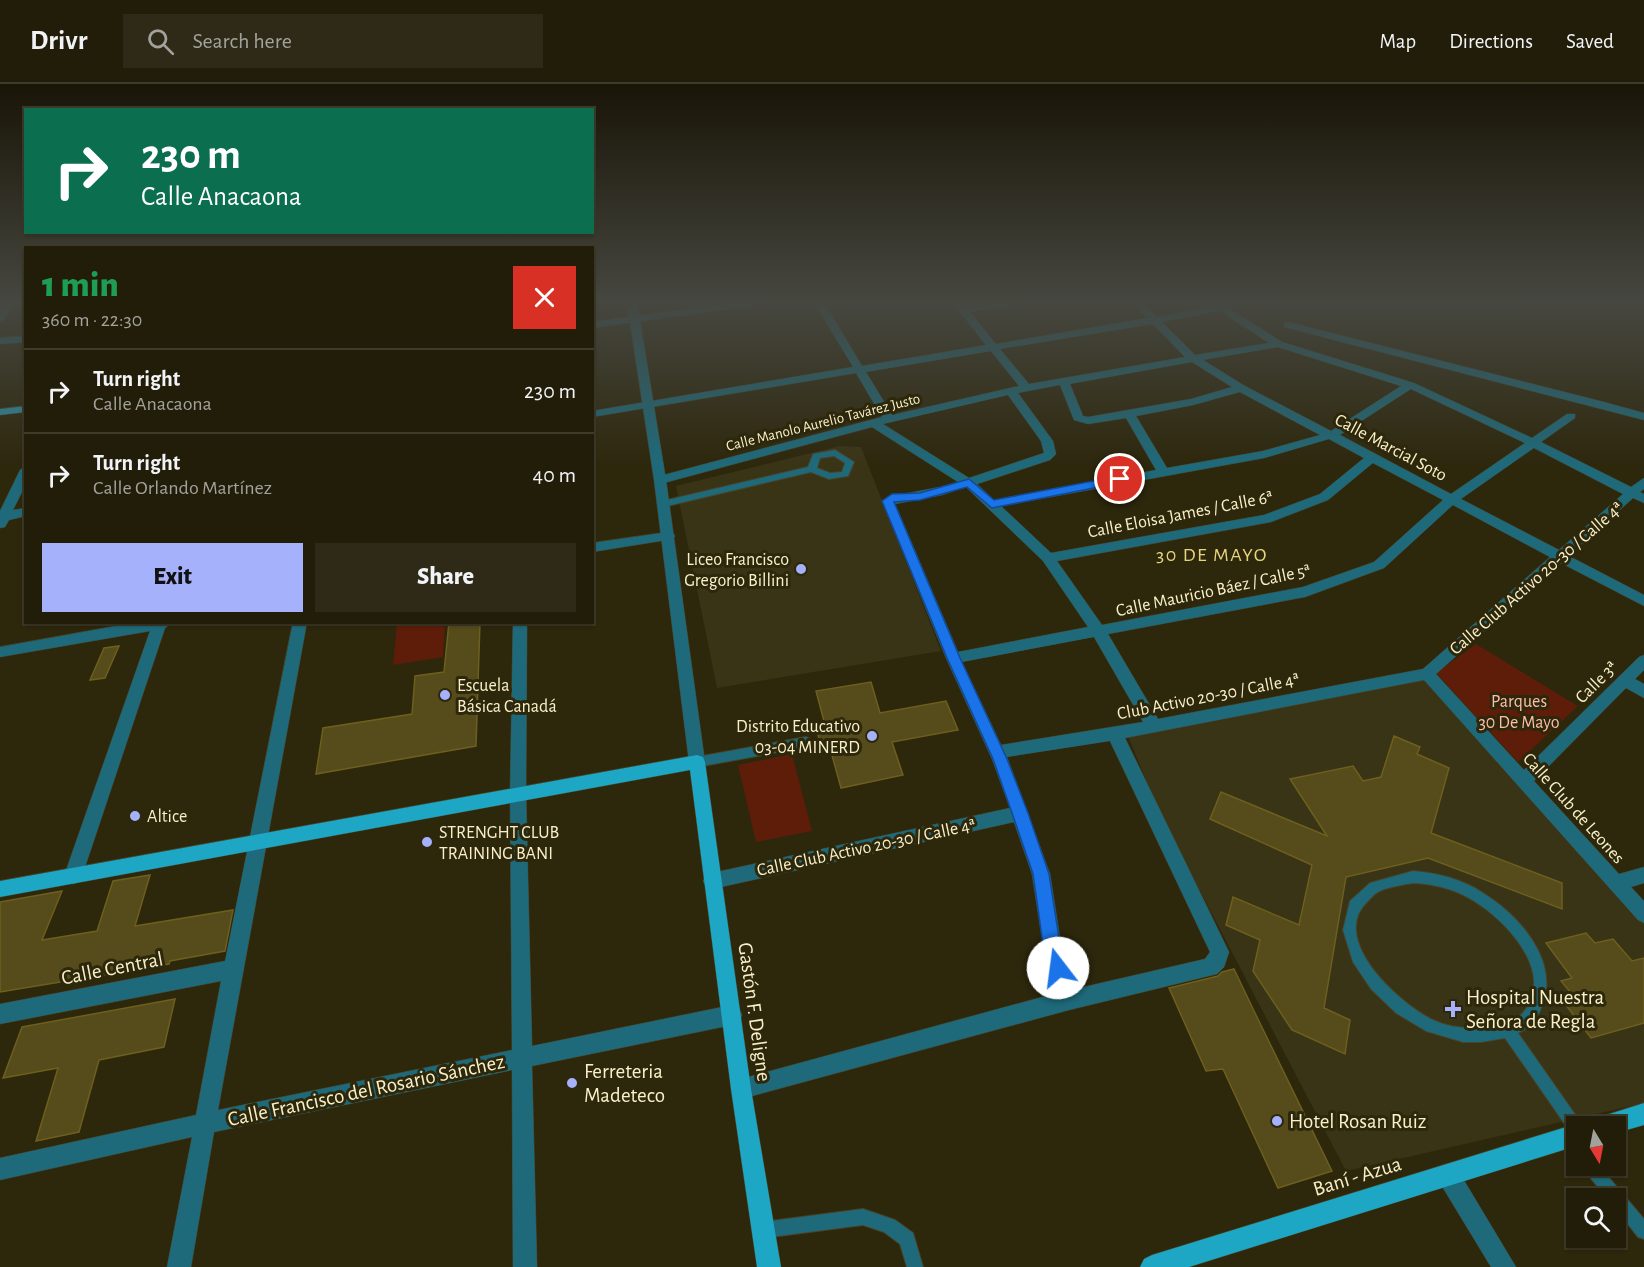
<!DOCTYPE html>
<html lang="en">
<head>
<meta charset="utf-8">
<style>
	:root { --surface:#221d09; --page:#2e2a17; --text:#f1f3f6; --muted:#a2a29c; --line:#3f3b2a; --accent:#a6b1fc }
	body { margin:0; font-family:"Alegreya Sans",sans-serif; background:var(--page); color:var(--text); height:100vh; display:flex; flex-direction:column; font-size:22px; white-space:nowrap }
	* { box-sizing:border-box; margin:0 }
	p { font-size:20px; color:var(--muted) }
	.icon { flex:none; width:33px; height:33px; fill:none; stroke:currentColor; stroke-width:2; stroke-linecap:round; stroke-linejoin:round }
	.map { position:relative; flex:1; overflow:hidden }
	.sheet { position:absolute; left:24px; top:162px; width:570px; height:378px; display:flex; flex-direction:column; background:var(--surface); border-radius:0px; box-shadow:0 2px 4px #0004,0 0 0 2px var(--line) }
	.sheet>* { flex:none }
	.hud { position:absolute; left:24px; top:24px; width:570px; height:126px; border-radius:0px; box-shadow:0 2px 4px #0004,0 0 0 2px var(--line); background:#0b6e4f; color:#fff; overflow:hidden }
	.needle { width:39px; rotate:170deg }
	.fabs { position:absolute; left:1566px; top:1032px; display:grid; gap:12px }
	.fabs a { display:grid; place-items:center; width:60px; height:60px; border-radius:0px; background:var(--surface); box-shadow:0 2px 4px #0004,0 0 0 2px var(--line); font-size:30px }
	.pin { position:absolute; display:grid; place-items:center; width:51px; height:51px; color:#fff; margin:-26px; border:3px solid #fff; border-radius:50%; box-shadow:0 2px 6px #0007 }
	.me { position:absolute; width:66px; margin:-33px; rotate:345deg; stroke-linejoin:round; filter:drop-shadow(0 0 4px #0008) }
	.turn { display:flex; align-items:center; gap:21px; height:126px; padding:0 18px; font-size:27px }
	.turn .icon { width:78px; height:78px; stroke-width:2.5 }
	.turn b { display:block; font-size:42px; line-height:51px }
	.round { display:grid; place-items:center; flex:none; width:63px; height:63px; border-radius:0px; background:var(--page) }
	.overview { display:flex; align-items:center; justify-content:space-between; height:102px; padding:0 18px }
	h1 { font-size:36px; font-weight:800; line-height:45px; color:#1e9e55 }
	.primary-button { display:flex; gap:12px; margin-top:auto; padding:12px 18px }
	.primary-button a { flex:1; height:69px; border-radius:0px; background:var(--accent); color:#111; font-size:24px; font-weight:800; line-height:69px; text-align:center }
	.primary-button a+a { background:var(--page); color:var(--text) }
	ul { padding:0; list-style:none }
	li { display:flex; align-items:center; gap:18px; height:84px; padding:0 18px; border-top:2px solid var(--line) }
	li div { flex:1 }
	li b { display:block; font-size:22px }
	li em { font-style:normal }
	header { display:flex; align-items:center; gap:36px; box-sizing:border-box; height:84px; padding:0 30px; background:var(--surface); border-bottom:2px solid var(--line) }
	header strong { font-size:28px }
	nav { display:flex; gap:33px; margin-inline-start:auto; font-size:21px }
	.search { width:420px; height:54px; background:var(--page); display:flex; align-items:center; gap:15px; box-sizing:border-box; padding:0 21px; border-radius:0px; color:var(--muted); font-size:22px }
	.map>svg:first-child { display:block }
	.built { fill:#3a3416 }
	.green { fill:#5e1d08 }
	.building { fill:#564b1b; stroke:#6d5f1d; stroke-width:1.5 }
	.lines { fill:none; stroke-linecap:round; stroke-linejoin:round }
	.service-casing { stroke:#4a4326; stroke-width:2 }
	.minor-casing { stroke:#4a4326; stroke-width:1 }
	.tertiary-casing { stroke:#4a4326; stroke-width:1 }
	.secondary-casing { stroke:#4a4326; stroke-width:1 }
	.primary-casing { stroke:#4a4326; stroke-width:1 }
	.service { fill:#1e6a7b; fill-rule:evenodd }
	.minor { fill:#1e6a7b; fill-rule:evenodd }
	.tertiary { fill:#1e6a7b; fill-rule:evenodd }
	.secondary { fill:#2c8ca2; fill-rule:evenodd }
	.primary { fill:#1da7c4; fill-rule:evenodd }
	.route { fill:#1a73e8; stroke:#114b97; stroke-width:1.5 }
	.poi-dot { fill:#a6b1fc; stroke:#2d270c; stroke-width:2 }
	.labels { text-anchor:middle; stroke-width:6; stroke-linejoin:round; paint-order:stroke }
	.far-street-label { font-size:15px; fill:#f9f0c8; stroke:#2d270c }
	.street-label { font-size:18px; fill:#f9f0c8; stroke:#2d270c }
	.poi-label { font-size:18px; fill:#f9f0c8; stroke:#2d270c; text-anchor:start }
	.park-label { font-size:18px; fill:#febdaa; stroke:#2d270c }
	.neighbourhood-label { font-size:20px; letter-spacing:1.5px; fill:#e7d47f; stroke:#2d270c }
	.near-street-label { font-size:21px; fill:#f9f0c8; stroke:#2d270c }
	.near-poi-label { font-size:21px; fill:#f9f0c8; stroke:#2d270c; text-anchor:start }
</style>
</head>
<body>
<header>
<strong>Drivr</strong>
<div class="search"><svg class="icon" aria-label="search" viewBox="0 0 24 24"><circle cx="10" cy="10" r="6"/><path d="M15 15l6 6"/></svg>Search here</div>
<nav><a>Map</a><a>Directions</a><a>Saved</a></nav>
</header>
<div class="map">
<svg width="1644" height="1183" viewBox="0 0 1644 1183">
	<rect width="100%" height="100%" fill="#2d270c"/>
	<path class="built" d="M840,362L861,363L941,567L717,604L676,402Z
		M1427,590L1644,830V1019L1346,1087L1174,757L1152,711L1126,647Z"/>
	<path class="green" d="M397,539H445L443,573L393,581Z
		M1476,560L1578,622L1518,678L1436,589Z
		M792,670L812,747L756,758L738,681Z"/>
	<path class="building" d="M449,538H480L476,662L316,690L323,644L412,630L415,592L444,588Z
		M119,562L105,594L90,596L104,564Z
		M871,598L880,629L946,617L958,646L892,658L903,691L841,704L830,664L822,665L816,644L825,641L816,607Z
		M1394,652L1420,663L1417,670L1449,684L1431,749L1562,799V825L1428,774L1346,793L1324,924L1350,936L1345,970L1292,946L1253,887L1260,856L1226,841L1233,813L1299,841L1312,781L1210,735L1221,708L1327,752L1290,695L1353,682L1363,697L1381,693Z
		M150,791L135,842L233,826L225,867L170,877L169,880L0,908V818L62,807L42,856L97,847L113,797Z
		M1586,849L1595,859L1613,855L1632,877L1644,874V939L1591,954L1559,912L1571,909L1561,897L1572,894L1546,859Z
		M1234,885L1255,929L1332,1087L1278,1104L1223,985L1206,987L1169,904L1218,892L1222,888Z
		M175,915L164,963L99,976L79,1048L36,1057L58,984L3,994L22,943Z"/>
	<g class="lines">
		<defs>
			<path id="service" d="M835,366L854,378L848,392L829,395L811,388L663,423L659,420L663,417L808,383L813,370ZM834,372L845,379L842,388L830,389L817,384L820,374Z
				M806,653L810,655L812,658L810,661L806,663L697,683L693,681L691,678L693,675L697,673Z
				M1413,787C1438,789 1462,795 1483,809C1519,831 1560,877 1542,922C1537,935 1531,943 1518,949L1581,1039L1583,1042H1576V1051L1571,1049L1505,954L1481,958H1463L1426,947L1396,929L1371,905L1353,878L1343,846L1350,817L1370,799ZM1413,799C1435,800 1455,805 1474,817C1503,835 1546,878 1531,916C1526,928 1517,936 1505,940C1481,946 1455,946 1433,936C1400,920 1327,855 1368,817C1371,814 1374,810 1378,808C1387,803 1402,801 1413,799Z
				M1582,1082H1599L1644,1135V1155L1638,1153L1616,1125V1114H1607L1585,1087Z
				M863,1125L895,1136L913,1149L923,1183H907L900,1160L884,1148L863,1141L763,1154L757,1152L755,1146L757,1140L763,1138Z"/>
			<path id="minor" d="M5,218H15L4,236L0,237V226Z
				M739,218H763L758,221L592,244V238Z
				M814,218H824L862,282L986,261L952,218H962L966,223L997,218H1018L1013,221L970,228L996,260L1147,234L1132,218H1142L1157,233L1213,222L1208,218H1219L1282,258L1414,299L1532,354L1567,330H1575V334L1541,358L1631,403L1644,394V405L1640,408L1644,410V419L1633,414L1569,472L1644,511V522L1561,479L1436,590L1524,686L1639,573L1644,571V586L1635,595L1644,600V614L1626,604L1534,697L1619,790L1644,783V799L1631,803L1644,817V839L1638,836L1424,596L1125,654L1229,868L1224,883L1217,890L1069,926L741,1015L734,1012L731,1005L734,998L741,995L1057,909L1044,867L1032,790L1014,738L712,805L706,803L703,797L706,791L712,789L1010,724L992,675L946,574L882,417L888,413L940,403L958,398L872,343L660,400L654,396L656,393L882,333L856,289L592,333V327L853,283ZM1220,227L1269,259L1195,271L1162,238ZM1153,240L1185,273L1029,300L1000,265ZM1278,263L1401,302L1331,347L1245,302L1203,276ZM991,267L1019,302L892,331L866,288ZM1192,278L1232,303L1191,315L1088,333L1083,332L1070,300ZM1060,301L1074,336L1088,340L1126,334L1156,386L994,416L977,400L1050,376L1056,370L1053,357L1018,309ZM1411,305L1525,359L1451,410L1340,351ZM1240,308L1320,351L1263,367L1167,384L1136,332L1193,321ZM1008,311L1041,357L1044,369L969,394L883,340ZM1329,355L1364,374L1320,410L1264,431L1051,469L1001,422L1264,374ZM1534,364L1623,410L1559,466L1461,415ZM1373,379L1443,416L1374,478L1303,503L1102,541L1057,477L1271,438L1328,416ZM966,403L1043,477L1088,543L958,568L895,420L942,411ZM1453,421L1550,473L1423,585L1158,635L1108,550L1305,513L1384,484ZM1094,553L1143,638L1001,661L962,578ZM1110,657L1210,868L1205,875L1075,905L1062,867L1050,790L1007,673Z
				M1288,238L1604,318L1644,329V336L1284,243V239Z
				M26,252V258L0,260V254Z
				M26,382V400L13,426L26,424V432L9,436L5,443L0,444V427L20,386Z
				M668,448L673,449L675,452L673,455L592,468V459Z
				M138,538L172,539L165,544L82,792L79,798L73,800L67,798L64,792L150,547L0,573V563Z
				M293,538H307L218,1026L512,966L510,709L513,538H527L526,709L532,962L732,921L739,924L742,931L739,938L732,941L532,982L537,1183H513L512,986L214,1048L191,1183H167L192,1053L0,1096V1074L196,1031L221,897L0,940V920L225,877Z
				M1448,1080L1456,1083L1516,1183H1491L1440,1099L1437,1091L1440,1083Z"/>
			<path id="tertiary" d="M627,218H637L666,396L705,678L703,683L697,685L691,683L689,678L654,396Z"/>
			<path id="secondary" d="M26,322V328L0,331V325Z"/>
			<path id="primary" d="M697,671L703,673L705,678L751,1005L781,1183H757L731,1005L690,686L0,813V797Z
				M1644,1019V1041L1616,1049V1042H1595L1597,1034Z
				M1576,1040L1581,1042H1576V1062L1189,1183H1140L1144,1175L1152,1171Z"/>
		</defs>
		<use href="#service" class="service-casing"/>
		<use href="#minor" class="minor-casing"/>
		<use href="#tertiary" class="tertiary-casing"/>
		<use href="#secondary" class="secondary-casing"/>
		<use href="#primary" class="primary-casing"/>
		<use href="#service" class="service"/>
		<use href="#minor" class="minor"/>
		<use href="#tertiary" class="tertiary"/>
		<use href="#secondary" class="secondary"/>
		<use href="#primary" class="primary"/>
	</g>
	<linearGradient id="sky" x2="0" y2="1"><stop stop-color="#191507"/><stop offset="0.57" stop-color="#464740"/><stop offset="1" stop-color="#464740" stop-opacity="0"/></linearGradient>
	<rect width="1644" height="383" fill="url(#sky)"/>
	<path class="route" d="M1120,392L1126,395L1124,398L992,424L967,403L920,416L894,418L960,574L1007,675L1028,729L1049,790L1061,867L1067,884L1064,889L1058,892L1052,889L1044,867L1033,790L1012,729L993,675L947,574L882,417L892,410L920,409L969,395L994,416Z"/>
	<g class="poi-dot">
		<circle cx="801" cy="485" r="6"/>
		<circle cx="445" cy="611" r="6"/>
		<circle cx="872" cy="652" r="6"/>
		<circle cx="135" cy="732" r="6"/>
		<circle cx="427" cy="758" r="6"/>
		<path d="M1450 916h6v6h6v6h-6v6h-6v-6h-6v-6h6z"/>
		<circle cx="572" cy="999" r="6"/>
		<circle cx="1277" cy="1037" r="6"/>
	</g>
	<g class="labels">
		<g class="far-street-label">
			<text transform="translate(823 338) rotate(-14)" y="5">Calle Manolo Aurelio Tavárez Justo</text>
		</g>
		<g class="street-label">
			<text transform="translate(1391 363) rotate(28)" y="6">Calle Marcial Soto</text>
			<text transform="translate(1180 430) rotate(-11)" y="6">Calle Eloisa James / Calle 6ª</text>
			<text transform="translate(1536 494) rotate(-41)" y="6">Calle Club Activo 20-30 / Calle 4ª</text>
			<text transform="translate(1213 506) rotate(-12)" y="6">Calle Mauricio Báez / Calle 5ª</text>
			<text transform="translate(1596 598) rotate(-45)" y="6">Calle 3ª</text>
			<text transform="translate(1208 612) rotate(-11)" y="6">Club Activo 20-30 / Calle 4ª</text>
			<text transform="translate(1574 724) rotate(48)" y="6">Calle Club de Leones</text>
			<text transform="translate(866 763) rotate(-12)" y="6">Calle Club Activo 20-30 / Calle 4ª</text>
		</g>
		<g class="poi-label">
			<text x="789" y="481" text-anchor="end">Liceo Francisco<tspan x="789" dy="21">Gregorio Billini</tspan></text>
			<text x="457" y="607">Escuela<tspan x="457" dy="21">Básica Canadá</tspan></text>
			<text x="860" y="648" text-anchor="end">Distrito Educativo<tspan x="860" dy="21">03-04 MINERD</tspan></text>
			<text x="147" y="738">Altice</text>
			<text x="439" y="754">STRENGHT CLUB<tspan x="439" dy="21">TRAINING BANI</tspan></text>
		</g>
		<g class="park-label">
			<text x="1519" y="623">Parques<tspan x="1519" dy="21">30 De Mayo</tspan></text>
		</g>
		<g class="neighbourhood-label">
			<text x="1212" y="477">30 DE MAYO</text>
		</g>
		<g class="near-street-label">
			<text transform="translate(112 884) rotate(-11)" y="7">Calle Central</text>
			<text transform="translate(755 928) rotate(82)" y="7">Gastón F. Deligne</text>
			<text transform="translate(366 1006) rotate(-12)" y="7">Calle Francisco del Rosario Sánchez</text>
			<text transform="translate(1357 1092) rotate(-17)" y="7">Baní - Azua</text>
		</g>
		<g class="near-poi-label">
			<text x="1466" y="920">Hospital Nuestra<tspan x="1466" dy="24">Señora de Regla</tspan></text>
			<text x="584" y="994">Ferreteria<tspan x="584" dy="24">Madeteco</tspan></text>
			<text x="1289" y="1044">Hotel Rosan Ruiz</text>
		</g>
	</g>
</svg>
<div class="fabs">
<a><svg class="needle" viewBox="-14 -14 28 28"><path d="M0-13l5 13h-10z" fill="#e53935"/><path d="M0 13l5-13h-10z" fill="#a2a29c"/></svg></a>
<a><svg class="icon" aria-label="search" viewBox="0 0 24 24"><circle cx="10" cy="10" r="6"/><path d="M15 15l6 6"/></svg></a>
</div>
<div class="pin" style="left:1120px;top:395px;background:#d93025"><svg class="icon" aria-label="arrive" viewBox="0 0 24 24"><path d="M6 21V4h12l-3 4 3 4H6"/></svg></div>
<svg class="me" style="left:1058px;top:884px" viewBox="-20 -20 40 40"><circle r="19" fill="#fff"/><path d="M0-13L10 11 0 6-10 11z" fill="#1a73e8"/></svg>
<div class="hud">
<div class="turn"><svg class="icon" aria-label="right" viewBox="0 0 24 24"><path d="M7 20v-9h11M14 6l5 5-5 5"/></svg><div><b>230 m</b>Calle Anacaona</div></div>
</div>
<section class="sheet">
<div class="overview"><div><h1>1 min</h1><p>360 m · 22:30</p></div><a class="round" style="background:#d93025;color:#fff"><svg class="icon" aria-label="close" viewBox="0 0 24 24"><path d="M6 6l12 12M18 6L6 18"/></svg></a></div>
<ul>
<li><svg class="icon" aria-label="right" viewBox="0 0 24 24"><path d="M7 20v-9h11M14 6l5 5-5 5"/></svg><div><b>Turn right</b><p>Calle Anacaona</p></div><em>230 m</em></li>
<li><svg class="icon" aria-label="right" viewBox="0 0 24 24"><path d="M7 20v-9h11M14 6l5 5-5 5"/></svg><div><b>Turn right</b><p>Calle Orlando Martínez</p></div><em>40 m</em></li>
</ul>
<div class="primary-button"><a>Exit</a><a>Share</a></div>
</section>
</div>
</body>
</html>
